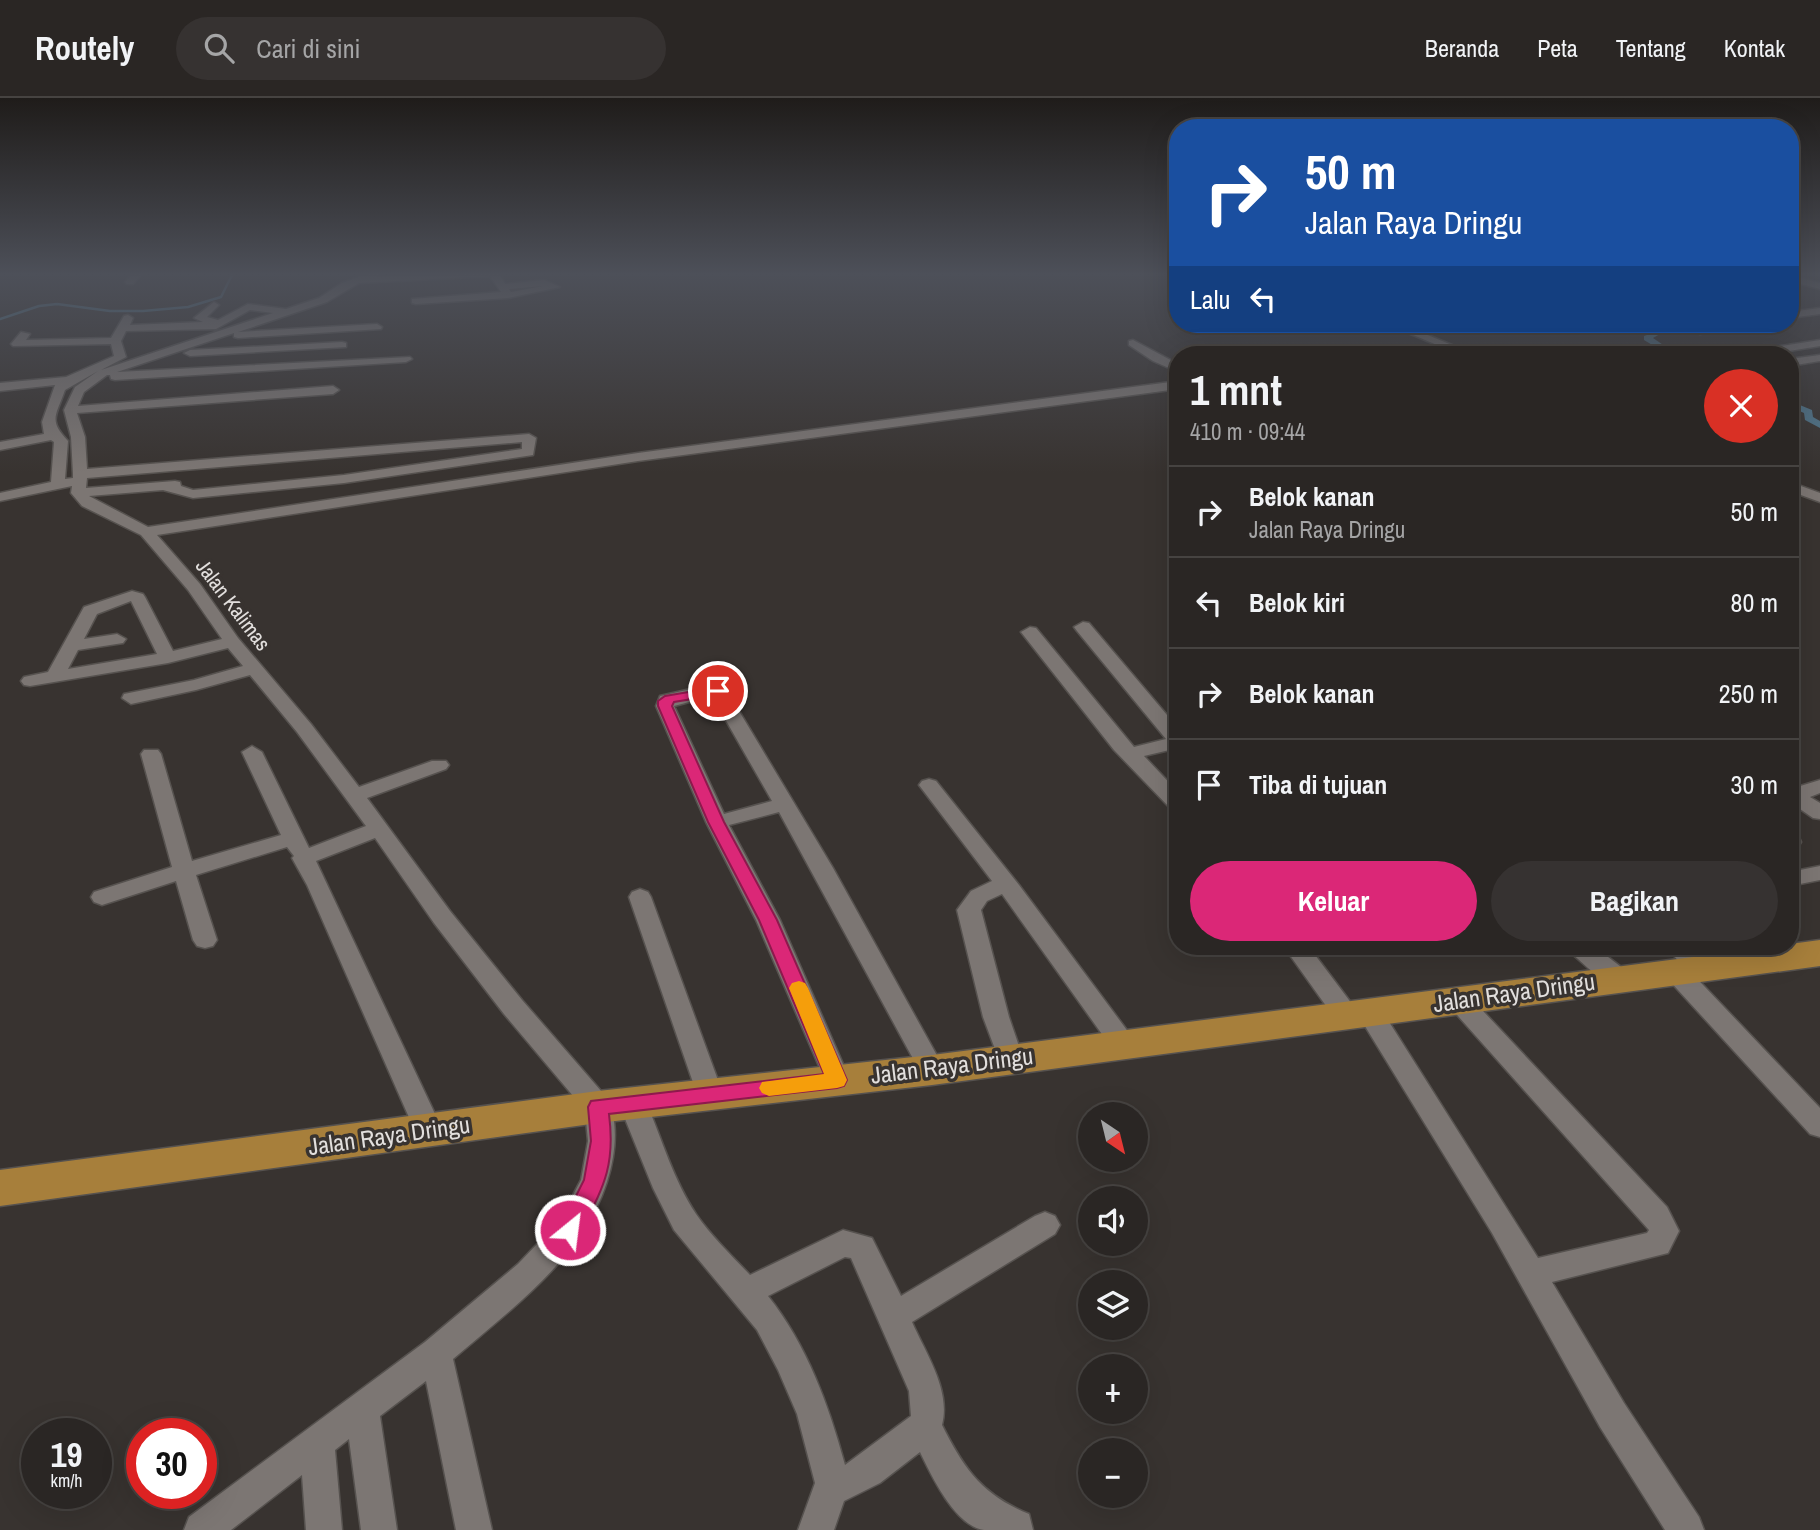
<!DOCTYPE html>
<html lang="id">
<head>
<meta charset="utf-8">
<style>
	:root { --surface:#2a2624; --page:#363231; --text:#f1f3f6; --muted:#a5a5a6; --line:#464341; --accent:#db2777 }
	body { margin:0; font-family:"Archivo Narrow",sans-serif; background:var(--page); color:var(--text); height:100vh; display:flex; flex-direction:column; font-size:26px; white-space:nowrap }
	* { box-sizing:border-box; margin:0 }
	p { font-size:23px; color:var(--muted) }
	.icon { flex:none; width:38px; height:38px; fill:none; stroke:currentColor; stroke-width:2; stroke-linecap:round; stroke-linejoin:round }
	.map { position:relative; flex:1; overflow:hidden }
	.drawer { position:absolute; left:1169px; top:248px; width:630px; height:609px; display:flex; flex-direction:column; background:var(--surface); border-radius:28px; box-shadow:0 7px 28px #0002,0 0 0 2px var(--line) }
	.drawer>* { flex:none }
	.hud { position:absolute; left:1169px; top:21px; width:630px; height:214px; border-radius:28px; box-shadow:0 7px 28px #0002,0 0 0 2px var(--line); background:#1a4fa0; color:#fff; overflow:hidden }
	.needle { width:46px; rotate:145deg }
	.buttons { position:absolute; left:1078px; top:1004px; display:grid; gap:14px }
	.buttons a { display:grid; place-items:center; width:70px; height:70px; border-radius:50%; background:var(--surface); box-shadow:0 7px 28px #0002,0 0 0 2px var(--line); font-size:35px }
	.speed { position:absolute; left:21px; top:1320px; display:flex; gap:14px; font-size:35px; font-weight:700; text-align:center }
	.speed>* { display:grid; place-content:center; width:91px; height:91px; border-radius:50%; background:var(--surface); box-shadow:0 7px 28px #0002,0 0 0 2px var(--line); line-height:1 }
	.speed small { font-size:18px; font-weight:400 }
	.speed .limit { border:10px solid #d22; background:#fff; color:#111 }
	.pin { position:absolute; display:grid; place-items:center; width:60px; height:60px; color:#fff; margin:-30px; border:4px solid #fff; border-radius:50%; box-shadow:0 2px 7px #0007 }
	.me { position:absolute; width:77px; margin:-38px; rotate:29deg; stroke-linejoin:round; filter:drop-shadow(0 0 5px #0008) }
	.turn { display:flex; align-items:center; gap:24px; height:147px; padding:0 21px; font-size:32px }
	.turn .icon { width:91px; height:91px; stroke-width:2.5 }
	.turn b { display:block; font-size:49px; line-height:60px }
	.then { display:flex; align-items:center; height:66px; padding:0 21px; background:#0003; gap:14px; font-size:26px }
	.round { display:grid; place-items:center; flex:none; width:74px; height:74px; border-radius:37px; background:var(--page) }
	.summary { display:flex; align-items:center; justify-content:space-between; height:119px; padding:0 21px }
	h1 { font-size:42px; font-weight:700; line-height:52px }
	.action { display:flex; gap:14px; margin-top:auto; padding:14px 21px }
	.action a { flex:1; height:80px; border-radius:42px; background:var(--accent); color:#fff; font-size:28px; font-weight:700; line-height:80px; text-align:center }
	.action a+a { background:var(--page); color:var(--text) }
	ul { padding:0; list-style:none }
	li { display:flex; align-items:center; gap:21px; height:91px; padding:0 21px; border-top:2px solid var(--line) }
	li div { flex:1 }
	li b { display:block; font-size:26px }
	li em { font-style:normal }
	header { display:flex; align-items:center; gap:42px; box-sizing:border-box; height:98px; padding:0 35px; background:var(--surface); border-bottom:2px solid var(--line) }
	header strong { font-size:33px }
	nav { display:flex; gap:38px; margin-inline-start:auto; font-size:24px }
	.search { width:490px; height:63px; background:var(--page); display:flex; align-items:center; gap:18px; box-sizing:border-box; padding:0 24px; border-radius:38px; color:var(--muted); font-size:26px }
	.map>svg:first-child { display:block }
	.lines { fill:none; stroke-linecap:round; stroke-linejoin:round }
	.stream { stroke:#50778d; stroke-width:2.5 }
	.canal { fill:#50778d; fill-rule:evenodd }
	.minor-casing { stroke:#56524f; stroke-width:3 }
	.highway-casing { stroke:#56524f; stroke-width:3 }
	.minor { fill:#7c7673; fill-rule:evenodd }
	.highway { fill:#a77f3b; fill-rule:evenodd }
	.route { fill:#db2777; stroke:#8e194d; stroke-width:2 }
	.slow { fill:#f59e0b }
	.labels { text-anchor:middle; stroke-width:7; stroke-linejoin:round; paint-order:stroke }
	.street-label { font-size:21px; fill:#e2dfdd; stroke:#383330 }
	.near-street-label { font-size:24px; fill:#e2dfdd; stroke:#383330 }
</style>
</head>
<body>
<header>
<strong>Routely</strong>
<div class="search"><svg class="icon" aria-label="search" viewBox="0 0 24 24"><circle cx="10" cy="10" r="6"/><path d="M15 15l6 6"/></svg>Cari di sini</div>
<nav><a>Beranda</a><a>Peta</a><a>Tentang</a><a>Kontak</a></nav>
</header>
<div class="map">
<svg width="1820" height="1432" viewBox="0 0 1820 1432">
	<rect width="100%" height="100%" fill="#383330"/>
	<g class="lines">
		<path class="stream" d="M0,221L39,208L57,206L110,213H143L188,209L221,199L233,175"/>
		<path class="canal" d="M1531,226H1597L1555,231Z
			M1623,226L1647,227L1660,236L1653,240L1678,257H1669L1644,242V238L1650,236Z
			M1790,303L1812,312L1813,319L1820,323V330L1805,322L1804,315L1790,309Z"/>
		<defs>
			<path id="minor" d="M133,175H143L133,186H127L125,184Z
				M370,175H383L376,179L499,175L505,186L544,182L560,189L508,200L416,206L412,205V201L501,194L490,178L359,185L327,204L238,234L377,226L382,229L381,231L238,240L234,239V235L117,274L410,259L412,261L406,264L115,282L111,281L110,277H107L84,294L78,308L333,288L339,292L333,296L77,315L85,339L87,371L529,336L536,340L533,357L344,385L193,400L163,392L89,398L148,429L638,355L1178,283V291L638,363L157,437L200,486L238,540L311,626L359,689L432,663H446L449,667L446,671L367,700L450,813L522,902L608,1001C616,1018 616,1041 613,1059C598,1149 518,1205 453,1261L492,1432H456L426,1283L380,1318L397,1432H361L349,1341L335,1352L342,1432H306L302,1377L231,1432H184L189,1419L425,1244L518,1166L559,1123L581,1082L588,1043L585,1012L504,916L434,825L375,740L316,763L443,1033L439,1041L429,1044L419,1041L415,1033L307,787L292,760L294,758L287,749L196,777L217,842L213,848L205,850L197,848L193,842L176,783L102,807L94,804L91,799L94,794L172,769L141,656L144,652H158L161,656L192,763L281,737L242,654L252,648L262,654L309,750L366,728L297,634L250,577L196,592L131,606L122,600L124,596L194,582L243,568L228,550L168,565L30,588L24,587L21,583L24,579L48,574L84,509L132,493L143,496L145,499L173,553L222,541L188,492L141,437L82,408L71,395L72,388L0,403V395L51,384L54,344L51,342L0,352V344L44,336L42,324L55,287L0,293V285L66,279L114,258L111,246L13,248L11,246L21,234L30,236L26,242L111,240L124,218L128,217L133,220L130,227L203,224L194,220L214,204L219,207L207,219L218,222L248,206L286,211L319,200L342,185ZM543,188L511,194L509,191ZM250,212L273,215L101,272L126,259L121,243L126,233L216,231ZM98,273L75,289L64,312L71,339L73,376V380L65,381L68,343C48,322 56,318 65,292ZM522,344V351L344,377L193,392L181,388L180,384L175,383L86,390L87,380ZM131,503L157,556L68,571L78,552L123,545L126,541L117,536L84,541L97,516Z
				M1790,177L1820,185V191L1790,183Z
				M1820,210V216L1790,220V214Z
				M1387,226H1401L1476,257H1461Z
				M1722,226H1744L1700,236L1695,233Z
				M1133,242L1178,266V274L1153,263L1129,247V243Z
				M1820,242V248L1763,257H1737L1743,254Z
				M342,244L346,245V249L190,258L184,255L190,252Z
				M1820,257V263L1790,268V261Z
				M1790,384L1820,395V404L1790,393Z
				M1083,524L1089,525L1178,630V650L1144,658L1178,694V713L1171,711L1114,652L1021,534L1030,529L1036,530L1134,649L1166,641L1077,533L1074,529Z
				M713,586L725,589L727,593L833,770L945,972L941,979L932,982L923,979L779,714L729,727L780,822L850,982L846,989L837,992L828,989L756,822L706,724L656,608L660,598ZM712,598L772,703L724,716L674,608Z
				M929,681L936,683L1019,787L1132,939L1136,946L1132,953L1123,956L1114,953L1002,796L987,803L981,812L1009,919L1023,960L1019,967L1010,970L1001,967L983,919L957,812L971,793L992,783L919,687L922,683Z
				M1820,682V695L1810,699L1820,705V721L1813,720L1790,704V688L1797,689Z
				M1790,735L1798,737L1801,744L1798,749L1790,751Z
				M1820,768V782L1790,788V774Z
				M640,791L648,794L651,799L723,996L719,1003L710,1007L701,1003L697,996L629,799L632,794Z
				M1284,849H1309L1358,914L1361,908L1370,906L1379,908L1538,1160L1647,1135L1649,1132L1450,909L1447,903L1450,897L1459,894L1468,897L1667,1109L1679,1133L1668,1155L1552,1184L1624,1305L1699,1419L1704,1432H1665L1600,1329L1492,1135L1360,920L1357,926L1348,928L1339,926Z
				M1567,849H1595L1629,875L1632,881L1629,887C1608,893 1586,867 1571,855Z
				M1668,849H1694L1714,870L1711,876C1693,881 1677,864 1668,849Z
				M1676,865L1685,868L1820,1010V1039L1810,1036L1667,880L1664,874L1667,868Z
				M633,995L643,998L647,1006C662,1042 674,1083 696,1116C711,1138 731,1157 750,1177L843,1132L872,1140L901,1198L1035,1118L1045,1114L1055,1118L1060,1127L1055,1136L912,1224C926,1256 951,1292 942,1327C964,1371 982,1397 1029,1416L1033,1432C1017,1432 999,1432 984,1432C955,1428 931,1377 920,1354L880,1385L844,1403L834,1432H798L815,1385L797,1316L778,1272L757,1232L674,1132L653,1090L619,1006L623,998ZM845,1159L851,1160L909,1293L911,1318L845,1367C829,1308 807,1247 768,1198Z"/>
			<path id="highway" d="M1820,842V868L932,987L598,1025L0,1108V1072L598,993L932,957L1771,849H1790V846Z"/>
		</defs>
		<use href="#minor" class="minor-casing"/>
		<use href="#highway" class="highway-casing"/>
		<use href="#minor" class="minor"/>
		<use href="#highway" class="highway"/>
	</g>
	<linearGradient id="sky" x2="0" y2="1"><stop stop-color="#1f1c1a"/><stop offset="0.47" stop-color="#4d5059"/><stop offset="1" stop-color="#4d5059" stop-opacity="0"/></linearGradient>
	<rect width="1820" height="375" fill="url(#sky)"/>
	<path class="route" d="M718,589L725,593L723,596L674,604L672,608L724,724L777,822L847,982L844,988L837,990L609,1016C616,1071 602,1091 578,1139L570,1142L562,1139L559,1132L584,1082L591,1043L588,1009L591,1003L824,976L759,822L708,724L658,608V603L665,598Z"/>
	<path class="slow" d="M799,883L805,885L808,890L847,982L844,988L837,990L769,998L762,995L759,990L762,984L824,976L789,890L792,885Z"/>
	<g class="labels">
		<g class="street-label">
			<text transform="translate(233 507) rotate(53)" y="7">Jalan Kalimas</text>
		</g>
		<g class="near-street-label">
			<text transform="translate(1514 895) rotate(-8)" y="8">Jalan Raya Dringu</text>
			<text transform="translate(952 968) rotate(-7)" y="8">Jalan Raya Dringu</text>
			<text transform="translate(389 1038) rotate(-8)" y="8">Jalan Raya Dringu</text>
		</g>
	</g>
</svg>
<div class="buttons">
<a><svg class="needle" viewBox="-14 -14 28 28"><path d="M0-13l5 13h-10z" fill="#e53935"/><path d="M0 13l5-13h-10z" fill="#a5a5a6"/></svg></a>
<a><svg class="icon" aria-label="sound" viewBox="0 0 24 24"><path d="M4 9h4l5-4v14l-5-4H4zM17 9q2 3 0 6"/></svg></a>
<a><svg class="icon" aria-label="layers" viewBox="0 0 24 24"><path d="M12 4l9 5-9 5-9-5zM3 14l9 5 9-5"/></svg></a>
<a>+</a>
<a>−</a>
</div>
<div class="speed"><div>19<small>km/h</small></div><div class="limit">30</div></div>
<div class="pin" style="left:718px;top:593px;background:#d93025"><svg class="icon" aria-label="arrive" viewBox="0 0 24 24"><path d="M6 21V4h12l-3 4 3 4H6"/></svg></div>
<svg class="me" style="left:570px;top:1132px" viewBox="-20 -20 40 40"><circle r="17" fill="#db2777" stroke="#fff" stroke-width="3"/><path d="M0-11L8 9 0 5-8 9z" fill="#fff"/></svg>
<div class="hud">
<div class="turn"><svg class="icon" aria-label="right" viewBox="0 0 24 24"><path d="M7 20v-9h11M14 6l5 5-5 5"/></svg><div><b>50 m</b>Jalan Raya Dringu</div></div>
<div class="then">Lalu<svg class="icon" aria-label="left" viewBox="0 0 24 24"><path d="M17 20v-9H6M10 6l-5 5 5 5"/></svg></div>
</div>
<section class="drawer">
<div class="summary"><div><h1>1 mnt</h1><p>410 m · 09:44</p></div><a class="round" style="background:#d93025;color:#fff"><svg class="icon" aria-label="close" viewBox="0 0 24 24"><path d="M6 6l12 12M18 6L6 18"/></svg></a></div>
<ul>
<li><svg class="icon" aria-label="right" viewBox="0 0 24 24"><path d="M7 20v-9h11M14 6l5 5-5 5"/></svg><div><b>Belok kanan</b><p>Jalan Raya Dringu</p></div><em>50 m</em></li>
<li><svg class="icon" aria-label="left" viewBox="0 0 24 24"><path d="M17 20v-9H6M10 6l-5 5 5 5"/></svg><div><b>Belok kiri</b></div><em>80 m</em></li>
<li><svg class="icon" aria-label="right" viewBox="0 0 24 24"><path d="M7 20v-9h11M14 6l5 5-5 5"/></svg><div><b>Belok kanan</b></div><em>250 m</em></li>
<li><svg class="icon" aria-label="arrive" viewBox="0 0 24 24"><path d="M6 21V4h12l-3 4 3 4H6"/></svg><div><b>Tiba di tujuan</b></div><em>30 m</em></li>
</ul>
<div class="action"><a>Keluar</a><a>Bagikan</a></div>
</section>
</div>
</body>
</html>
